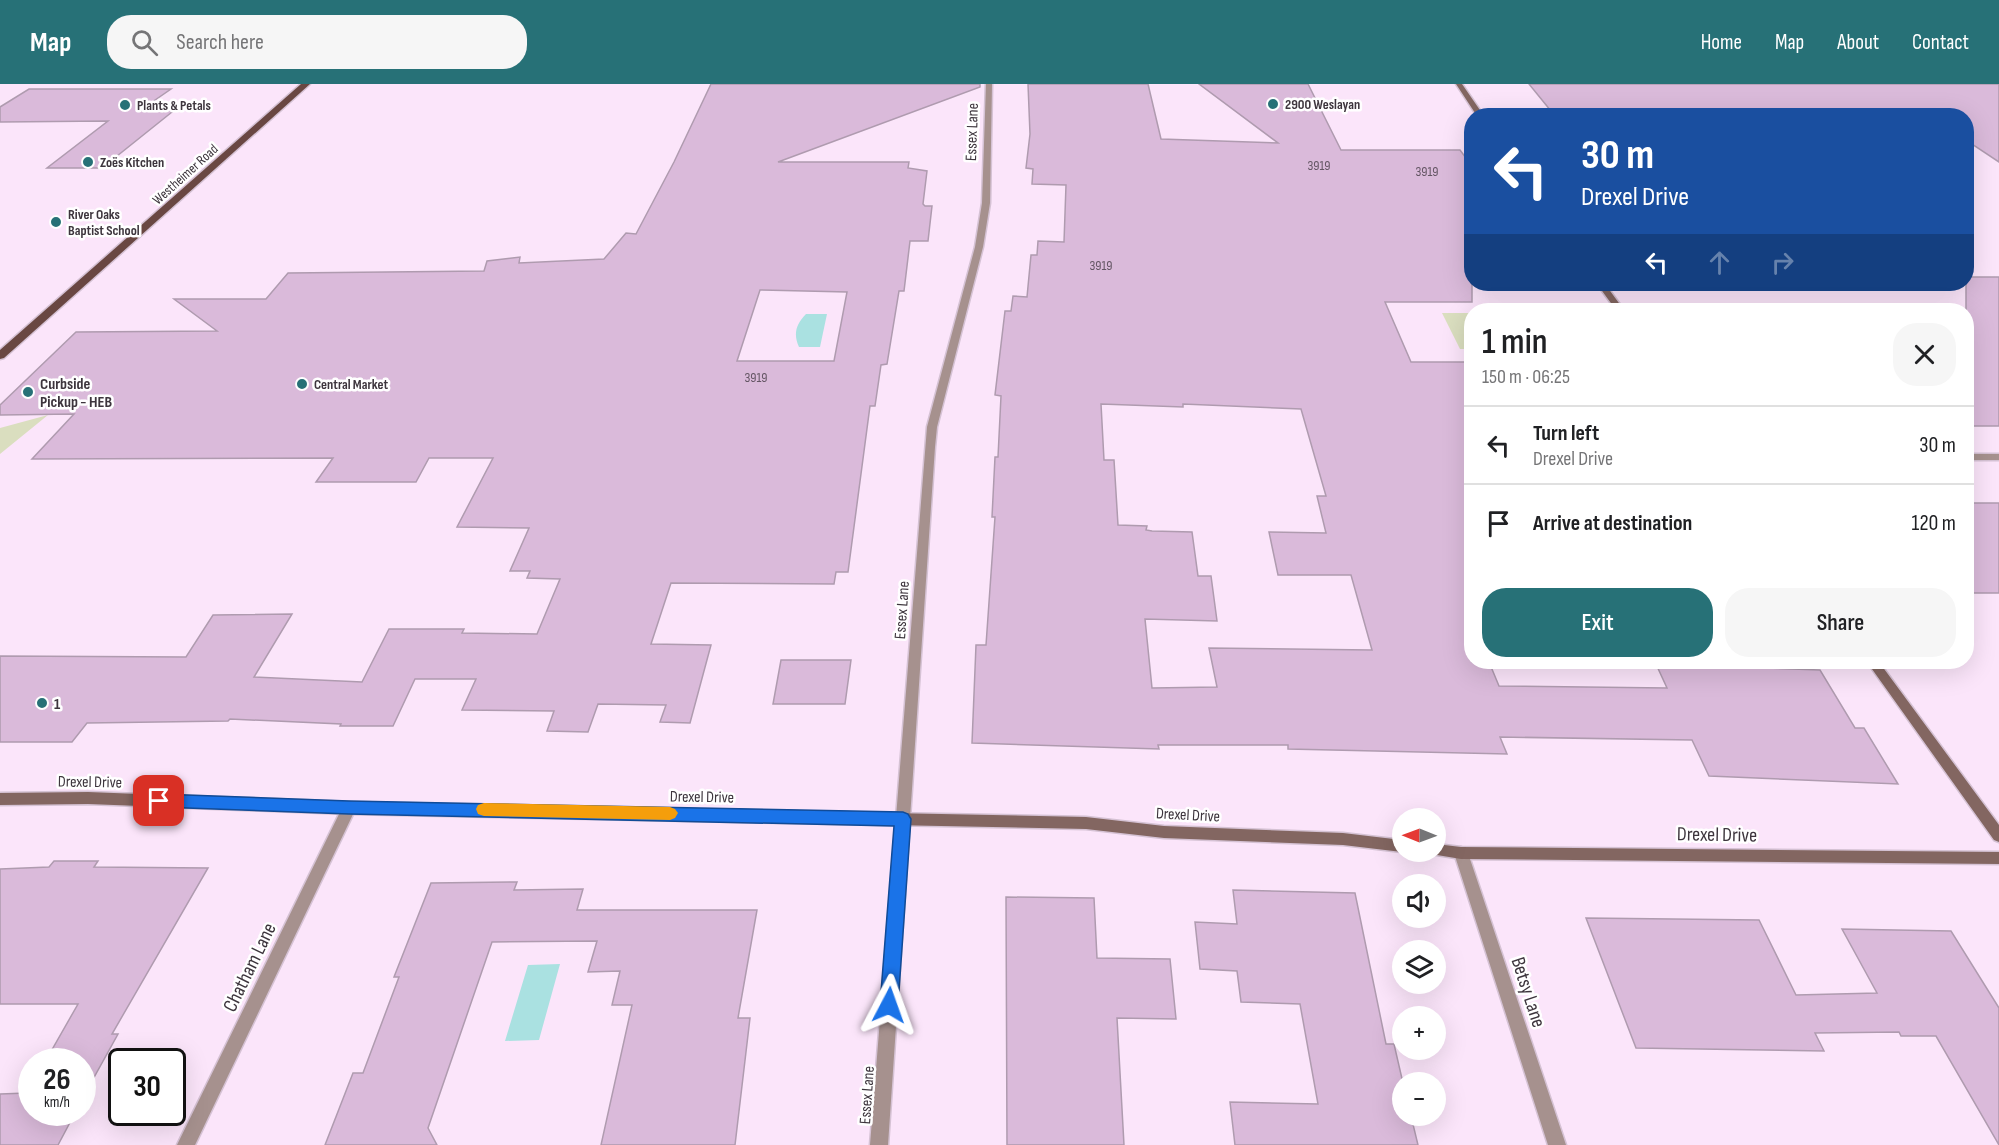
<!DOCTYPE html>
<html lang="en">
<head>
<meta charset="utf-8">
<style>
	:root { --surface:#fff; --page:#f6f6f6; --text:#202124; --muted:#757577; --line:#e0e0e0; --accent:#277177 }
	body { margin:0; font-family:"Sofia Sans Condensed",sans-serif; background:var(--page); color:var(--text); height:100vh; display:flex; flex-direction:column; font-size:22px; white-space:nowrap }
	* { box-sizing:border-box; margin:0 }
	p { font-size:20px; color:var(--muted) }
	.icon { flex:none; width:33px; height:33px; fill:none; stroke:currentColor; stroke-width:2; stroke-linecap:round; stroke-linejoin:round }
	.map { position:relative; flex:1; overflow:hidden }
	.drawer { position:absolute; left:1464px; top:219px; width:510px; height:366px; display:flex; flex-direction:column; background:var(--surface); border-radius:24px; box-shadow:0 6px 24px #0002 }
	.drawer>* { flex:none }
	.top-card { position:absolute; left:1464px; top:24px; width:510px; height:183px; border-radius:24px; box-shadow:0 6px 24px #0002; background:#1a4fa0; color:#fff; overflow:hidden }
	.needle { width:39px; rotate:271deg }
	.tools { position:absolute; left:1392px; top:724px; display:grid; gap:12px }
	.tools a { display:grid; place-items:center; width:54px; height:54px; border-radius:50%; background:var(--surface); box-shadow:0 6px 24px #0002; font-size:30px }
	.speed { position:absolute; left:18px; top:964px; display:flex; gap:12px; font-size:30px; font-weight:700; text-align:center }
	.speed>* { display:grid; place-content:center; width:78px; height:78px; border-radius:50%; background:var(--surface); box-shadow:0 6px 24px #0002; line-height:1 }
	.speed small { font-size:15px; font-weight:400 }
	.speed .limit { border:3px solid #111; border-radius:9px; background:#fff; color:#111 }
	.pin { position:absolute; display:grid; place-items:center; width:51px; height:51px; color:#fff; margin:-26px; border-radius:12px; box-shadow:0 3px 9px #0006 }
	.me { position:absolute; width:66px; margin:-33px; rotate:4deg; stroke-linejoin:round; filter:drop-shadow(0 0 4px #0008) }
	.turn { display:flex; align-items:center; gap:21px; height:126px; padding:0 18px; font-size:27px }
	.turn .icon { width:78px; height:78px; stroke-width:2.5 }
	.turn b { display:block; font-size:42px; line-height:51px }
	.lanes { display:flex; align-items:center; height:57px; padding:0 18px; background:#0003; justify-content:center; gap:30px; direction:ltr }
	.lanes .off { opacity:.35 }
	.round { display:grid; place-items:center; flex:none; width:63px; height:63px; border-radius:24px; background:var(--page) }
	.headline { display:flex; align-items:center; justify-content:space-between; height:102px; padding:0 18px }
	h1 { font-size:36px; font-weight:600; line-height:45px }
	.primary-button { display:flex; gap:12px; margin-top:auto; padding:12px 18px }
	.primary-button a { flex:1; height:69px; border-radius:24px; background:var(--accent); color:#fff; font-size:24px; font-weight:600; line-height:69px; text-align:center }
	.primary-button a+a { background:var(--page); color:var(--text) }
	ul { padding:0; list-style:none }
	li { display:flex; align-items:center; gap:18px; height:78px; padding:0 18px; border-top:2px solid var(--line) }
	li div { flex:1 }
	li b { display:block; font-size:22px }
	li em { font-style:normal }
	header { display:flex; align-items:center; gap:36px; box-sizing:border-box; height:84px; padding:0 30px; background:var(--accent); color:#fff }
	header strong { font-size:28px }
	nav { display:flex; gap:33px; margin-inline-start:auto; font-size:21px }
	.search { width:420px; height:54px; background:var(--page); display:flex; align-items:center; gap:15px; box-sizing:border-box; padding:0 21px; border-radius:24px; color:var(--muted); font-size:22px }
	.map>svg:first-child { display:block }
	.green { fill:#dadebf }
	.water { fill:#aae1e1 }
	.building { fill:#dabada; stroke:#af9baf; stroke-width:1.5; fill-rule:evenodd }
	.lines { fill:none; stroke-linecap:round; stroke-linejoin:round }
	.street-casing { stroke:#d5c2d4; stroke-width:3 }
	.secondary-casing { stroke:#d5c2d4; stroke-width:3 }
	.primary-casing { stroke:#d5c2d4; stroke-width:3 }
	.street { fill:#a6918e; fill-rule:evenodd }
	.secondary { fill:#836661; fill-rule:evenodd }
	.primary { fill:#694742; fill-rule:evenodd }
	.route { fill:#1a73e8; stroke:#114b97; stroke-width:1.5 }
	.slow { fill:#f59e0b }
	.poi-dot { fill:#277177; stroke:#fff; stroke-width:2 }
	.labels { text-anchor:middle; stroke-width:5; stroke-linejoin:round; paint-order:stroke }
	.far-poi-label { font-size:14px; font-weight:bold; fill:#3d353d; stroke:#fff; text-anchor:start }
	.number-label { font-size:14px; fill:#645664 }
	.far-street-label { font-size:14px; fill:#3d353d; stroke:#fff }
	.street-label { font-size:16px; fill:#3d353d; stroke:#fff }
	.poi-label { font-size:16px; font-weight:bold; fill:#3d353d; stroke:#fff; text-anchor:start }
	.near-street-label { font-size:20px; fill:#3d353d; stroke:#fff }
</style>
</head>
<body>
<header>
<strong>Map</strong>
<div class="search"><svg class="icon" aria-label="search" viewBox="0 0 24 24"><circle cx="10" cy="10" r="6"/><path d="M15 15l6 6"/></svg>Search here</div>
<nav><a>Home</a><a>Map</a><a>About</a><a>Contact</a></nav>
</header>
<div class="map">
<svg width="1999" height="1061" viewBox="0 0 1999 1061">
	<rect width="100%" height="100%" fill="#fbe5fa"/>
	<path class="green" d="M1442,229H1471V265H1460Z
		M48,331L0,370V344Z"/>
	<path class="water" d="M806,230H827L820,263H799C793,250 796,240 806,230Z
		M560,880L539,956L505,957L528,881Z"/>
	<path class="building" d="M711,0H980V3L778,78H909L908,84L927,87L923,120L925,122H932L928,157H910L904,207H899L887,280L881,281L875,322H870L848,488H836L834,500L671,499L651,560L711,561L690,639L660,638L666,621L598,620L588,648L547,647L554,627L462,626L476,595H415L393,642H340L341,640L230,635L228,637L87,639L72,658H0V572L186,573L213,531L292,530L254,593L362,598L389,545H464L462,549L537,550L560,495L527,494L530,487H510L529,444L457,443L493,374H429L416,398H316L333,374L32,375L74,330L0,331V321L76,248L217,247L174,215H266L288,189L484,187L487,177L520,173L519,179L604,175L626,149L636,150L674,78ZM760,206L847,208L834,277H737Z
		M1028,0H1148L1161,55L1278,59L1199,0H1308L1341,66H1460L1472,82V218H1385L1411,278H1472V578H1489L1499,602L1667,604L1656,580L1820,586L1855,644H1864L1898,700L1709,692L1692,656L1500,653L1507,670L1288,665V661H1158L1159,665L972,659L976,561H986L995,433H992L995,373H998L1001,312L995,311L1005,227H1011L1013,212L1027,213L1031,171H1037L1038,157L1064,158L1066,101L1032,100L1033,85L1026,84L1030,50ZM1101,320L1183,323V320L1301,325L1326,412H1317L1326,449L1269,448L1278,491H1351L1372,566L1209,564L1217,603L1152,604L1145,535L1217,537L1211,492H1198L1192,448L1152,447L1146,446L1147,442L1118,441L1114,376H1104Z
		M1529,0H1999V78L1966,56V32H1555Z
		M29,5H171L145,23L177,24L102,84H47L108,37L0,38V23Z
		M1966,193H1999V342H1966Z
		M1966,419H1999V509H1966Z
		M781,576H851L845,620H773Z
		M54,777H98L94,783L208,784L112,950H118L82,1015V978H45L78,920H0V785L49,783Z
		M517,798L514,806L583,805L577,826H757L738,934H750L735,1061H601L632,921H612L620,887L588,888L597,857L492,858L428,1044L437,1061H325L353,989H363L399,893H394L431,799Z
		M1233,806L1355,809L1386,960H1394L1403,999L1402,1032H1411L1418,1061H1235L1230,1018L1318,1020L1300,920L1241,918L1237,887L1200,885L1195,838L1237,840Z
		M1006,813L1094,814L1097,874L1170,875L1176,935L1117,934L1124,1061H1007Z
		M1586,834L1759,836L1796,911L1877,909L1842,845L1951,847L1999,924V1061L1936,952H1901L1899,948L1815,949L1824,967L1636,964Z
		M32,1001V1029H75L58,1061H0V1010L27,1009Z"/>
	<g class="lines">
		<defs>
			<path id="street" d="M986,0H992L990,119L983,163L937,343L935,363L888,1061H870L927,343L975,163L982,119Z
				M1966,370H1999V376H1966Z
				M349,718L354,720L356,724L195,1061H177L342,724L344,720Z
				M1461,763L1466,765L1468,769L1566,1061H1548L1454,769L1456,765Z"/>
			<path id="secondary" d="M1456,0H1462L1484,32H1477Z
				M1597,200H1605L1624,226H1616Z
				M1867,578H1879L1999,741V758L1994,756Z
				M88,708L349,718L1086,733L1164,742L1343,749L1402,756V768L1343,761L1164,754L1086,745L349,730L88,720L0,721V709Z
				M1436,760L1461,763L1999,768V780L1461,775L1431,770L1430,768H1436Z"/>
			<path id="primary" d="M301,0H310L4,274L0,275V266Z"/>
		</defs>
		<use href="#street" class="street-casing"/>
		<use href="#secondary" class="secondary-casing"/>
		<use href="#primary" class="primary-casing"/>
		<use href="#street" class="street"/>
		<use href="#secondary" class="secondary"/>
		<use href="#primary" class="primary"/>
	</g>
	<path class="route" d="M159,710L349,717L903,728L908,730L911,735L898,921L895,927L889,930L882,927L880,921L894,742L349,730L159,723L153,721L151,717L153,712Z"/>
	<path class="slow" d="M484,719L670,723L675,725L678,729L675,734L670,736L484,732L478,730L476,725L478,721Z"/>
	<g class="poi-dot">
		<circle cx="1273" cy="20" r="6"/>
		<circle cx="125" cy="21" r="6"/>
		<circle cx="88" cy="78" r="6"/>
		<circle cx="56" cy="138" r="6"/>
		<circle cx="302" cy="300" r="6"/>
		<circle cx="28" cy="308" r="6"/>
		<circle cx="42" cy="619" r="6"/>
	</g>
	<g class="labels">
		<g class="far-poi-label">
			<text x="1285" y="25">2900 Weslayan</text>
			<text x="137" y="26">Plants &amp; Petals</text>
			<text x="100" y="83">Zoës Kitchen</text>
			<text x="68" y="135">River Oaks<tspan x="68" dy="16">Baptist School</tspan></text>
			<text x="314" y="305">Central Market</text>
		</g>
		<g class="number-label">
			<text x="1319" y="86">3919</text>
			<text x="1427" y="92">3919</text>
			<text x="1101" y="186">3919</text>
			<text x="756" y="298">3919</text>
		</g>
		<g class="far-street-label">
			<text transform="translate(185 90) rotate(-42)" y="5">Westheimer Road</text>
		</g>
		<g class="street-label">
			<text transform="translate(971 48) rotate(-88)" y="6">Essex Lane</text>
			<text transform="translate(901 526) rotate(-86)" y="6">Essex Lane</text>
			<text transform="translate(90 697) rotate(1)" y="6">Drexel Drive</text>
			<text transform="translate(702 712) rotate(1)" y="6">Drexel Drive</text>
			<text transform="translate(1188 730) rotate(3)" y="6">Drexel Drive</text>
			<text transform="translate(866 1011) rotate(-86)" y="6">Essex Lane</text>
		</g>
		<g class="poi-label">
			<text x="40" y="305">Curbside<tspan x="40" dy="18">Pickup - HEB</tspan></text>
			<text x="54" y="625">1</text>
		</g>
		<g class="near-street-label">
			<text transform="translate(1717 750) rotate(1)" y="7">Drexel Drive</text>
			<text transform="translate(249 883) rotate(-64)" y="7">Chatham Lane</text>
			<text transform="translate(1529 908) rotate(72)" y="7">Betsy Lane</text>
		</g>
	</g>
</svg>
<div class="tools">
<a><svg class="needle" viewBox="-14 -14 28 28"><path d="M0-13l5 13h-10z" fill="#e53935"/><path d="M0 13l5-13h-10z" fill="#757577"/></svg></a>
<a><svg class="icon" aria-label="sound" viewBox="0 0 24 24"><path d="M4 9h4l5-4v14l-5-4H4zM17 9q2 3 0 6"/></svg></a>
<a><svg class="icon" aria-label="layers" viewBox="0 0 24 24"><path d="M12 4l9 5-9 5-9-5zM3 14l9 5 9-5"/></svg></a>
<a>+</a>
<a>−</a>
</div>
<div class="speed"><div>26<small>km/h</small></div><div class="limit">30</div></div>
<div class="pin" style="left:159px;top:717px;background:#d93025"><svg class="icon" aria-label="arrive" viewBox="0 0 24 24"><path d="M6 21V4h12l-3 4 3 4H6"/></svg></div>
<svg class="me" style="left:889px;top:921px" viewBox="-20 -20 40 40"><path d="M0-17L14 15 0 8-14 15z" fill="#1a73e8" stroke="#fff" stroke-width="4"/></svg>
<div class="top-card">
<div class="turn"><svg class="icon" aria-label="left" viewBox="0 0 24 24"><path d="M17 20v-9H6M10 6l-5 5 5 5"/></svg><div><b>30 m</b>Drexel Drive</div></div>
<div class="lanes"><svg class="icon" aria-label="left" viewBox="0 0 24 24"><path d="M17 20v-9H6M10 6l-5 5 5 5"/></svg><svg class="icon off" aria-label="ahead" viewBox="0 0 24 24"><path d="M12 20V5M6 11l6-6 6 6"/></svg><svg class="icon off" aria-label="right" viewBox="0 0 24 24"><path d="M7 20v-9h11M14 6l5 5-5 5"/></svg></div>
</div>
<section class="drawer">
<div class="headline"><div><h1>1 min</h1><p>150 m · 06:25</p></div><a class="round"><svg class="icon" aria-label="close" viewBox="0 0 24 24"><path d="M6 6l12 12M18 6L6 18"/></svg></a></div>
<ul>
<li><svg class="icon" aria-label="left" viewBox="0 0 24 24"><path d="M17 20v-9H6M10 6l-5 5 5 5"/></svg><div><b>Turn left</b><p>Drexel Drive</p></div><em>30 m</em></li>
<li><svg class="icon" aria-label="arrive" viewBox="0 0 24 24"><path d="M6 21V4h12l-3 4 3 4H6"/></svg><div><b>Arrive at destination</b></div><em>120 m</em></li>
</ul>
<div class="primary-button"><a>Exit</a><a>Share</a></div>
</section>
</div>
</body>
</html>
